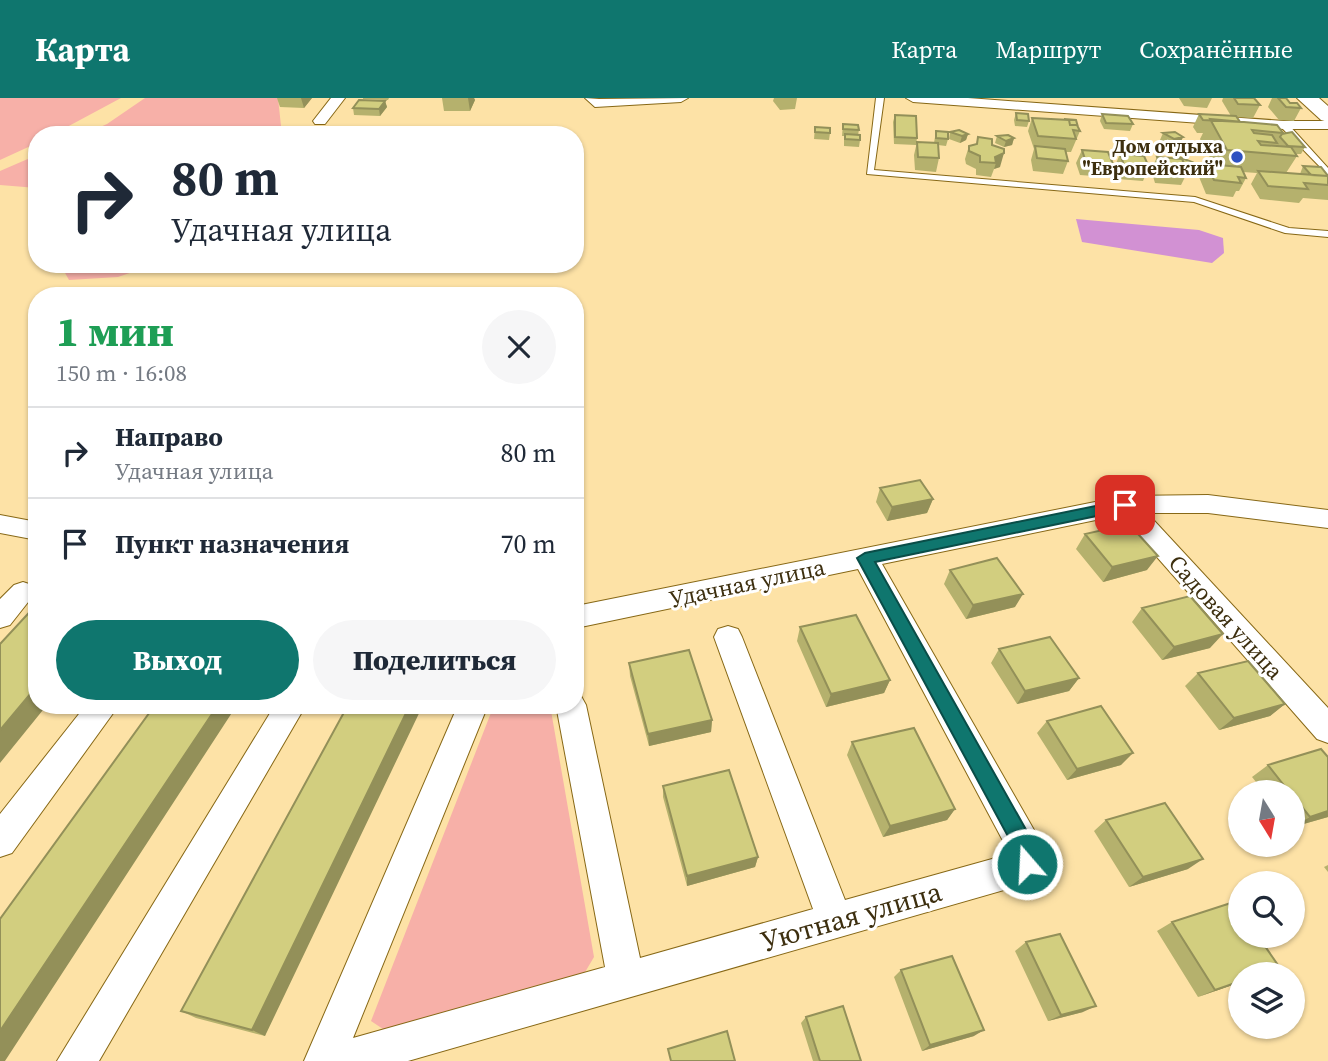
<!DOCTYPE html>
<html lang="ru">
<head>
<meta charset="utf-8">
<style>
	:root { --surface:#fff; --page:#f6f6f7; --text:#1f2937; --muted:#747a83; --line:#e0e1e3; --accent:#0f766e }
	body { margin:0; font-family:"Source Serif 4",serif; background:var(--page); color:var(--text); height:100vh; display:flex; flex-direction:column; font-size:26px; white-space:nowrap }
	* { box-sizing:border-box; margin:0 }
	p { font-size:23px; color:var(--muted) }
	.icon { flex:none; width:38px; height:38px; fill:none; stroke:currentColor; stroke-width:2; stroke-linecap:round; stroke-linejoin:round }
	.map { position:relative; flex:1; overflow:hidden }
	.panel { position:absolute; left:28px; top:189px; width:556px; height:427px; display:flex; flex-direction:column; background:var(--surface); border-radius:28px; box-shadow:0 2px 5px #0004 }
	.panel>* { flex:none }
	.guide { position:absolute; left:28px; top:28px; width:556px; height:147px; border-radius:28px; box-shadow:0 2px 5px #0004; background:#fff; color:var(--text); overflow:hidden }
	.needle { width:46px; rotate:169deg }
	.tools { position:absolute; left:1228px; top:682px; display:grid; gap:14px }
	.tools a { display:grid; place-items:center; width:77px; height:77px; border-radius:50%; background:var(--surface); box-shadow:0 2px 5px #0004; font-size:35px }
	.pin { position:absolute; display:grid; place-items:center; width:60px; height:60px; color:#fff; margin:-30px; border-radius:14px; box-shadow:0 4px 10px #0006 }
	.me { position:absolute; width:77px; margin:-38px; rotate:341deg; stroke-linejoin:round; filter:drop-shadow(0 0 5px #0008) }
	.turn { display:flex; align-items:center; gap:24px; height:147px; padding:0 28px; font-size:32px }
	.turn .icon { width:91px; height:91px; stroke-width:2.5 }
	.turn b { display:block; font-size:49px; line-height:60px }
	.round { display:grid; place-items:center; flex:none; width:74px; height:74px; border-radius:37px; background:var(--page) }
	.summary { display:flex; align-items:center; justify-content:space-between; height:119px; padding:0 28px }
	h1 { font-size:42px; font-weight:800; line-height:52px; color:#1e9e55 }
	.primary-button { display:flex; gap:14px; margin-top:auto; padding:14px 28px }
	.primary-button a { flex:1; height:80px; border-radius:42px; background:var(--accent); color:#fff; font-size:28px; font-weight:800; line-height:80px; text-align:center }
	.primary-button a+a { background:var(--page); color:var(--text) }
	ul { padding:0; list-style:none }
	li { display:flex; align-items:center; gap:21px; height:91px; padding:0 28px; border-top:2px solid var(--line) }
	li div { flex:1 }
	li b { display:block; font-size:26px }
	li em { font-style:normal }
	header { display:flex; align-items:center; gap:42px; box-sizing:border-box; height:98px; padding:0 35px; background:var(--accent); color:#fff }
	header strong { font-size:33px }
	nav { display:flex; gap:38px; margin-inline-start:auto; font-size:24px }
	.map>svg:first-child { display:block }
	.green { fill:#f7b0a8 }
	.water { fill:#d291d3 }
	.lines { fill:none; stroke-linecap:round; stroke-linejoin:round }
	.service-casing { stroke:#876816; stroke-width:2 }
	.minor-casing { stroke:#876816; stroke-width:2 }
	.secondary-casing { stroke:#876816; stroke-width:2 }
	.service { fill:#fff; fill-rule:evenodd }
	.minor { fill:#fff; fill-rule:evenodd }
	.secondary { fill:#fff; fill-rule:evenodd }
	.wall { fill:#b5b16d }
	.shaded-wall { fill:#939059 }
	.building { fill:#d2ce7f; stroke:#939059; stroke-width:2 }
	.route { fill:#0f766e; stroke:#0a4d48; stroke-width:2 }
	.poi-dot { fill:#2e51c1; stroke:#fff; stroke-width:2.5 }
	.labels { text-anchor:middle; stroke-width:6; stroke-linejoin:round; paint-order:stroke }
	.far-poi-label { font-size:19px; font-weight:bold; fill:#3d2f0f; stroke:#fff; text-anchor:end }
	.street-label { font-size:23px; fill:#3d2f0f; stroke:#fff }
	.near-street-label { font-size:28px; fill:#3d2f0f; stroke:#fff }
</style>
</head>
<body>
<header>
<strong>Карта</strong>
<nav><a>Карта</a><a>Маршрут</a><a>Сохранённые</a></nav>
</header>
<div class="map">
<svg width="1328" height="963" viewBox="0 0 1328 963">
	<rect width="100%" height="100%" fill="#fde2a6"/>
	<path class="green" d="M0,0H121L52,37H37V45L0,62Z
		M145,0H278L282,37H82L107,26Z
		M37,57V90L0,87V73Z
		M60,166H156L118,179L69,182Z
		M494,607H550L594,859L578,886L386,933L371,923Z"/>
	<path class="water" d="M1076,121L1199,132L1223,140L1224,155L1212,165L1082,144Z"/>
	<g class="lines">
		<defs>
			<path id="service" d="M876,0H884L874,72L1195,99L1289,130L1328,133V139L1285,135L1194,104L867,76Z
				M1281,25H1287L1328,70V77L1281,29Z"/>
			<path id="minor" d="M331,0H345L325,26H315L313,23Z
				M585,0L599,1L688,0L681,4L595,9Z
				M906,0H968L1284,23H1328V31H1284L913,4Z
				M1208,397L1328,412V430L1208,415H1147L1328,610V645L1317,641L1120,417L882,466L1038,739L1044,766L1039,778L1018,788L408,963H304L458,607H488L353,940L605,869L556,607H576V596L581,598L586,607L640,860L813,811L714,539L718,531L728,528L738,531L742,539L845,802L1010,756L858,471L576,530V508L1125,398Z
				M0,417L37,424V442L0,435Z
				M23,484L32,487L36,494L10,527L0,530V501L14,487Z
				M86,607H119L12,755L0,759V716Z
				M275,607H306L99,963H57Z"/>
			<path id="secondary" d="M1297,0H1319L1328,8V24L1321,22Z"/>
		</defs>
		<use href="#service" class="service-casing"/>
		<use href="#minor" class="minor-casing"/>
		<use href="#secondary" class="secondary-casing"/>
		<use href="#service" class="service"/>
		<use href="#minor" class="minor"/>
		<use href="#secondary" class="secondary"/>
	</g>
	<path class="wall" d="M277,0H312L304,10L280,9Z
		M363,0H389L388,2L363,1Z
		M442,0H474L475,2L470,13H444Z
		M774,0H797L795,11L780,12L773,3Z
		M1179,0H1212L1207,10L1184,8Z
		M1223,0H1254L1260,7L1253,20L1236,19L1240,24L1283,35L1282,36L1305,49L1301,56H1295L1297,58L1286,75L1300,76L1303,68L1328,77V102L1303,100L1299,105L1260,101L1251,86L1257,75L1243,74L1246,80L1239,93H1236L1233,99L1206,96L1199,79L1206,66L1214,67L1200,41L1203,35H1197L1193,29L1199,16L1231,18L1222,3Z
		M1272,0H1286L1290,5L1301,10L1294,23L1279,22L1268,9Z
		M385,3L387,9L380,18L354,17L353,10Z
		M1016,15L1029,23L1027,29L1015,28L1014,22Z
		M1102,16L1133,26L1130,33L1104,31L1100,23Z
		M895,17L917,40L916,47L894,46L893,24Z
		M1032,20L1080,33L1071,54H1066L1068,63L1063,76L1033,73L1031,62L1034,51L1028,33Z
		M843,26L859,32L858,37L860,42L859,49L844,48V38H842Z
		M815,29L830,35L829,42L814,41Z
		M936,33L948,41L946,48L938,47L939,60L936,74L915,72L914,57L917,44L934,45Z
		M950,34L968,36L966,42L960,45L949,41Z
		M1163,35L1183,39L1180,45L1171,47L1160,42Z
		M997,38L1014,40L1012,47L1004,49L995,45Z
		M978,39L992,47L1000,69L994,71L991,79L976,77V71L966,66L965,61L969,48L976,47Z
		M1082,52L1113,66L1107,79L1080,77L1076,65Z
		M1120,56L1149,69L1143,83L1118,81L1114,70Z
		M1157,59L1192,64L1189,70L1187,72L1188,73L1181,87L1155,85L1151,72Z
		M880,390L933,401L927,415L887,423L876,404Z
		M1085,436L1147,472L1103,484L1076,451Z
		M950,472L1015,509L966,521L944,486Z
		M1142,510L1210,550L1162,562L1132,524Z
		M800,529L890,582L884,595L826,609L797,543Z
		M999,551L1079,580L1069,593L1017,606L991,565Z
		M629,565L712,622L711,634L649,648L630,578Z
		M1198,575L1285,606L1270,618L1219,632L1185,588Z
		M348,607L265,938L196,920L181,913Z
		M1047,623L1121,667L1067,682L1037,635Z
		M852,644L955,711L947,722L883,739L847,657Z
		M1328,659V719L1293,729V695H1265L1252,679L1268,667Z
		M663,688L758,759L755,769L687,788L663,699Z
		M1106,722L1188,771L1129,789L1094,733Z
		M1328,767V774L1324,769Z
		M1172,824L1241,884L1198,899L1157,833Z
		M1026,844L1083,914L1048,923L1015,853Z
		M901,872L974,938L922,953L894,879Z
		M806,919L861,963H813L801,925Z"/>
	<path class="shaded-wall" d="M301,0H312L304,10Z
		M468,0H474L475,2L470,13Z
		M385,3L387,9L380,18L379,11Z
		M968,36L966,42L960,45L962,38Z
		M1183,39L1180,45L1171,47L1174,41Z
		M1014,40L1012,47L1004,49L1006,43Z
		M1004,55L1000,69L994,71L996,65L995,59Z
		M933,401L927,415L887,423L892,409Z
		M1158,458L1147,472L1103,484L1112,469Z
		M1023,496L1015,509L966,521L973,507Z
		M1223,536L1210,550L1162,562L1174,549Z
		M1079,580L1069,593L1017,606L1025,593Z
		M890,582L884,595L826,609L831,596Z
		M37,588V607H47L0,665V632Z
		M1285,606L1270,618L1219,632L1234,620Z
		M218,607H237L5,963H0V933Z
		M410,607H423L265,938L252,932Z
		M712,622L711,634L649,648L648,636Z
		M1133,655L1121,667L1067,682L1077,671Z
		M955,711L947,722L883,739L890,728Z
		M1328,713V719L1293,729L1310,719Z
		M758,759L755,769L687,788V778Z
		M1203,761L1188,771L1129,789L1143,779Z
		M1241,883V884L1198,899L1215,892Z
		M1096,908L1083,914L1048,923L1061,917Z
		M984,932L974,938L922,953L930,947Z"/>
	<path class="building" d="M1234,0H1254L1260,7L1238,6Z
		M1278,0H1286L1290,5H1297L1301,10L1286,9Z
		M359,2L385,3L379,11L353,10Z
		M1016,15L1028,16L1029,23L1017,22Z
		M1102,16L1128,18L1133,26L1106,25Z
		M1199,16L1236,18L1240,24L1203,22Z
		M895,17L916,18L917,40L895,39Z
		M1032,20L1069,22L1070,27H1077L1080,33L1073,32L1076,41L1038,38Z
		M1064,21L1076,22L1078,29L1077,27H1070L1069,22Z
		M1210,21L1277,27L1283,35L1252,32L1254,35L1272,37L1277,45L1258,43L1261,47L1291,49L1297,58L1227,52Z
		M843,26L858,27L859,32L843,31Z
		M815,29L830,30V35L815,34Z
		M959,32L968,36L962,38L950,34Z
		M936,33L948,34V41L936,40Z
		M1175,34L1183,39L1174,41L1163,35Z
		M1292,34L1305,49L1288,48L1280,39L1282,36Z
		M845,36L860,37V42L845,41Z
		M1008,37L1014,40L1006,43L997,38Z
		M978,39L992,41V47L1004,51V55L995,59L996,65L980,64V58L969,53V48L977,46Z
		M917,44L938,45L939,60L918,59Z
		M1035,48L1065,51L1068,63L1037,60Z
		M1082,52L1108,54L1113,66L1086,64Z
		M1120,56L1144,58L1149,69L1124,67Z
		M1157,59L1182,61L1188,73L1162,71Z
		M1179,59L1192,64L1188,67L1184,66L1182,61L1177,60Z
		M1206,66L1241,69L1246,80L1238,79L1241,85L1214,82Z
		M1303,68L1321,69L1328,78L1311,77Z
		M1258,73L1328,78V87L1304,85L1308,91L1268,88Z
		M920,382L933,401L892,409L880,390Z
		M1129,426L1158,458L1112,469L1085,436Z
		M997,460L1023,496L973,507L950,472Z
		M1190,498L1223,536L1174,549L1142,510Z
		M37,506V588L0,632V546Z
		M856,517L890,582L831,596L800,529Z
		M1050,539L1079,580L1025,593L999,551Z
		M689,552L712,622L648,636L629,565Z
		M1248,563L1285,606L1234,620L1198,575Z
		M155,607H218L0,933V821Z
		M348,607H410L252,932L181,913Z
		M1101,608L1133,655L1077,671L1047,623Z
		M914,630L955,711L890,728L852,644Z
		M1321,651L1328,659V713L1310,719L1293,698V695H1290L1268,667Z
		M729,672L758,759L687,778L663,688Z
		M1165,705L1203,761L1143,779L1106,722Z
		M1234,804L1241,814V838H1258L1280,870L1260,877H1241V883L1215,892L1172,824Z
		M1060,836L1096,908L1061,917L1026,844Z
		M952,858L984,932L930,947L901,872Z
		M843,908L861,963H820L806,919Z
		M727,933L735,963H671L668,951Z"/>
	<path class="route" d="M1125,402L1132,407L1130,411L875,464L1033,744L1038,766L1035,773L1027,776L1020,773L1016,753L857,460L865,455Z"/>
	<circle class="poi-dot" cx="1237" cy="59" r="7"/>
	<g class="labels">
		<g class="far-poi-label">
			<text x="1223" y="55">Дом отдыха<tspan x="1223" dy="22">"Европейский"</tspan></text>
		</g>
		<g class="street-label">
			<text transform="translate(747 485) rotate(-12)" y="8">Удачная улица</text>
			<text transform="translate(1226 519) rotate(48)" y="8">Садовая улица</text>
		</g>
		<g class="near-street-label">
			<text transform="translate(851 818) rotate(-16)" y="10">Уютная улица</text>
		</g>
	</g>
</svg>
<div class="tools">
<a><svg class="needle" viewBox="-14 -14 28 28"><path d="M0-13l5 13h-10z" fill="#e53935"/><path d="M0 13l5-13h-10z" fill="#747a83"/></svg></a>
<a><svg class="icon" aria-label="search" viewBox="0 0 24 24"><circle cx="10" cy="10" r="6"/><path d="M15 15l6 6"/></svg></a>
<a><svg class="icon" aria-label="layers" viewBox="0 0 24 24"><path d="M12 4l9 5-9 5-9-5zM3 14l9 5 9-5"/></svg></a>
</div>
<div class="pin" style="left:1125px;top:407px;background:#d93025"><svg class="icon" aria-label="arrive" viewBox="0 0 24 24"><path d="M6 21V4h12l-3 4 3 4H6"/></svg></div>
<svg class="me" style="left:1027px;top:766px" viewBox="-20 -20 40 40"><circle r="17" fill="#0f766e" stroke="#fff" stroke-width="3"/><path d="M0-11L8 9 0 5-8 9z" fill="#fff"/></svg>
<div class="guide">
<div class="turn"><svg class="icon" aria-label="right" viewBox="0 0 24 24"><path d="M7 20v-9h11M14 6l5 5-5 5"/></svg><div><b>80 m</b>Удачная улица</div></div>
</div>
<section class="panel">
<div class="summary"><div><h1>1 мин</h1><p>150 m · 16:08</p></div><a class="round"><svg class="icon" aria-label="close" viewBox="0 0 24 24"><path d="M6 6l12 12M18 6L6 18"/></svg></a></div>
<ul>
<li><svg class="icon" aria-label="right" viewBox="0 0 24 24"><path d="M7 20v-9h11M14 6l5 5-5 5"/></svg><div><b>Направо</b><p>Удачная улица</p></div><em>80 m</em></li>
<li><svg class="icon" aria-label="arrive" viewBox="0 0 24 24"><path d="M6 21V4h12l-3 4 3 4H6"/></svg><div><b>Пункт назначения</b></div><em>70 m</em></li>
</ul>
<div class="primary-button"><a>Выход</a><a>Поделиться</a></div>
</section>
</div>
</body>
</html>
